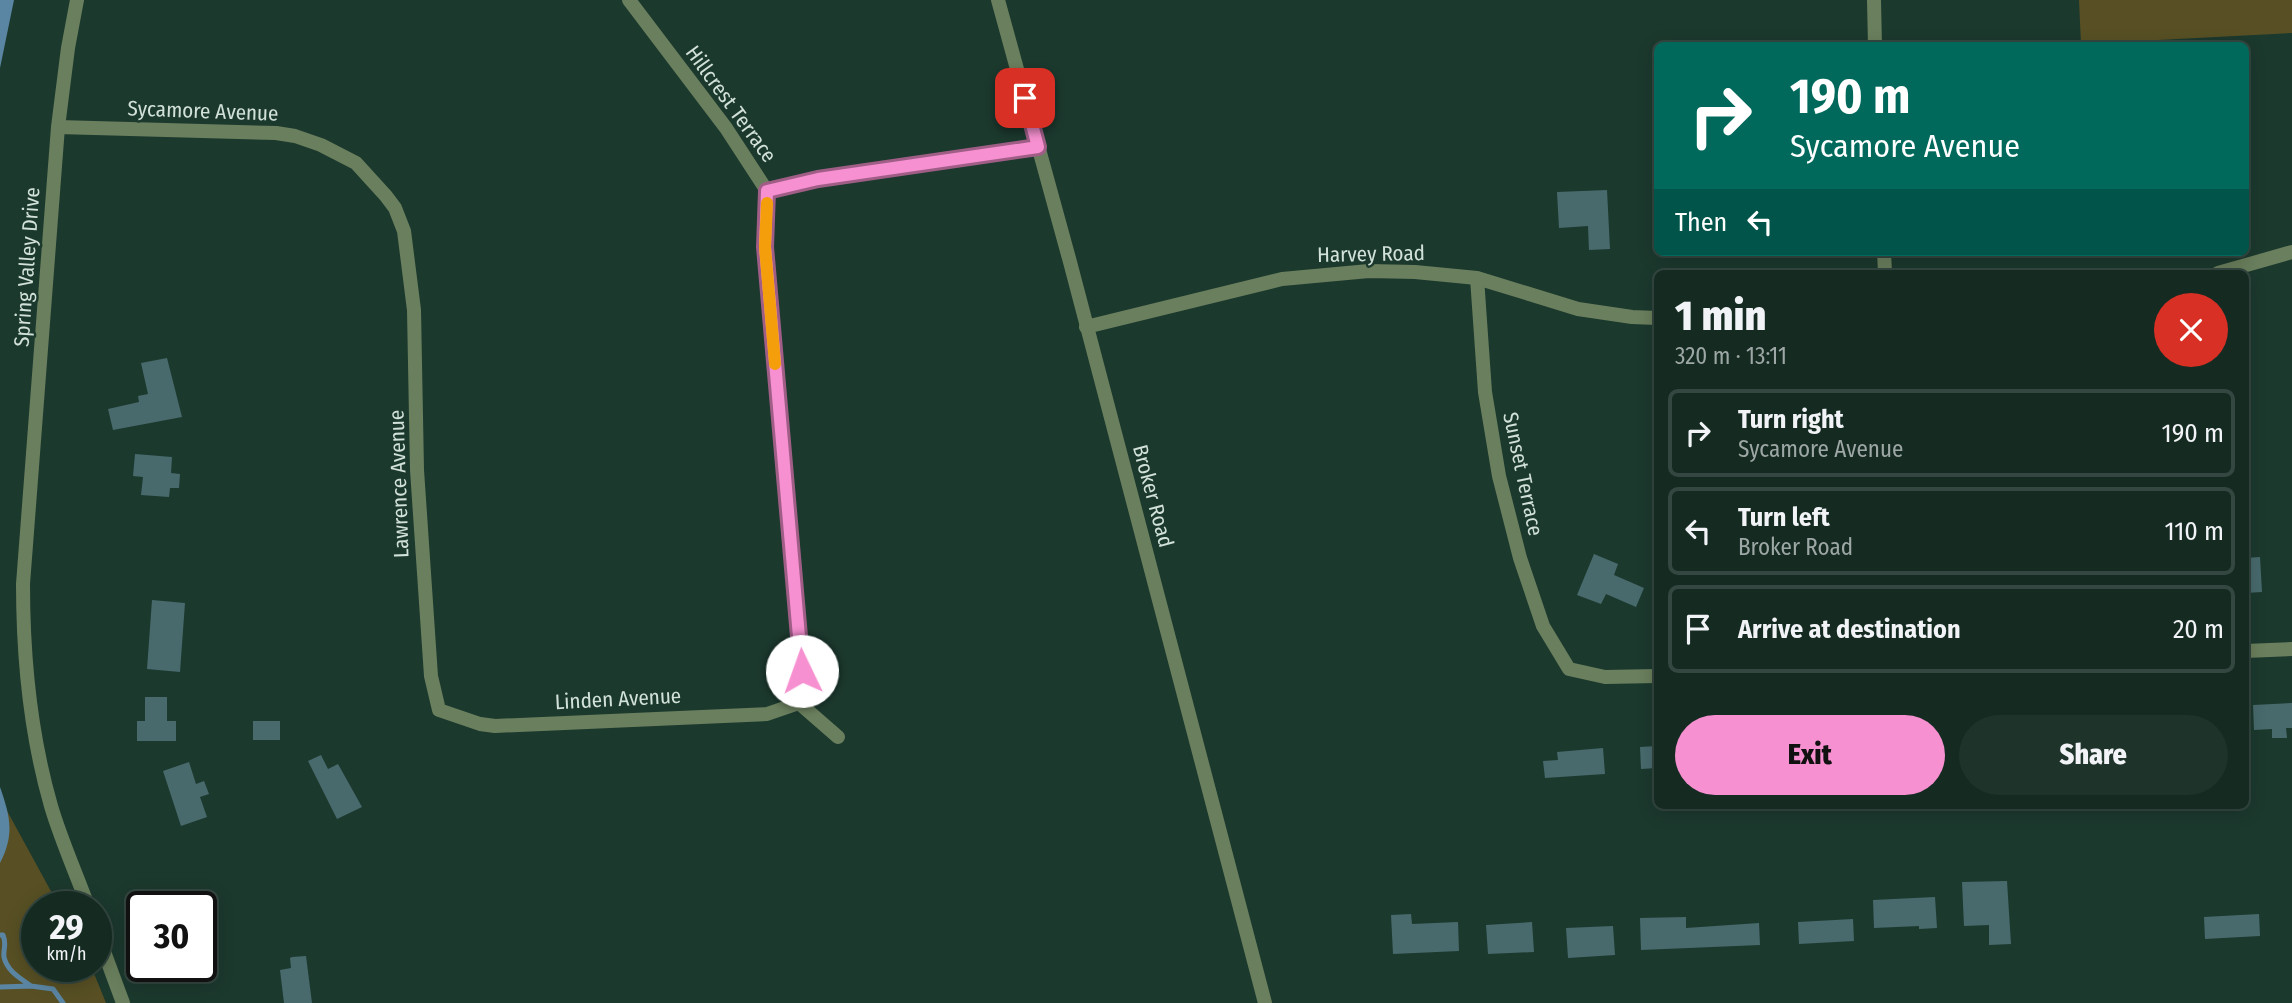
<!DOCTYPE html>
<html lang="en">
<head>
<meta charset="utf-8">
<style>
	:root { --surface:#152b22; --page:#1e332a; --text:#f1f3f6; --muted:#9da7a5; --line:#344740; --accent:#f690d0 }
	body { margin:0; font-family:"Fira Sans Condensed",sans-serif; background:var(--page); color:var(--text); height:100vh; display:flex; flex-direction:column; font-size:26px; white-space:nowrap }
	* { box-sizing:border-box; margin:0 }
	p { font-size:23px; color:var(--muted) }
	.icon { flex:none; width:38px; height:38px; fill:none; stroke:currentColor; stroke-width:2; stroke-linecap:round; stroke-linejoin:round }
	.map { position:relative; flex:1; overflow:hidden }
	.details { position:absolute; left:1654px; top:270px; width:595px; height:539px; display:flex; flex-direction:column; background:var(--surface); border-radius:10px; box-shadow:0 4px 18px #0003,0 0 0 2px var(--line) }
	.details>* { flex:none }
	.top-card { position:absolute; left:1654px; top:42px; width:595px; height:214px; border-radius:10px; box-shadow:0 4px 18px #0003,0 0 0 2px var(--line); background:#00695c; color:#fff; overflow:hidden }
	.speed { position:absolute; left:21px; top:891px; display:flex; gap:14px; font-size:35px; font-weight:700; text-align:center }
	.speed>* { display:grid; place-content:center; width:91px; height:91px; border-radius:50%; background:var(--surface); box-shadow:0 4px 18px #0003,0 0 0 2px var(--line); line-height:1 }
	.speed small { font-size:18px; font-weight:400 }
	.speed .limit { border:4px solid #111; border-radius:10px; background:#fff; color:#111 }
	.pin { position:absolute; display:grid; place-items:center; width:60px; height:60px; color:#fff; margin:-30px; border-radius:14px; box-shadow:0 4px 10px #0006 }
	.me { position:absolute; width:77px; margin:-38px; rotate:357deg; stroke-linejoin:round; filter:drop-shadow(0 0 5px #0008) }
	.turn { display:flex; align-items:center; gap:24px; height:147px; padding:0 21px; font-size:32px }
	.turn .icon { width:91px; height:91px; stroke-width:2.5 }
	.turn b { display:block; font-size:49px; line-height:60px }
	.then { display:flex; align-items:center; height:66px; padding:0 21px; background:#0003; gap:14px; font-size:26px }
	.round { display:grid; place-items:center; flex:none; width:74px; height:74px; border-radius:37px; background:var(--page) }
	.headline { display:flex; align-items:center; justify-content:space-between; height:119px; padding:0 21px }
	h1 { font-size:42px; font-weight:800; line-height:52px }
	.primary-button { display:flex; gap:14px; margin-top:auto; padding:14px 21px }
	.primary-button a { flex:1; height:80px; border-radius:42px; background:var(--accent); color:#111; font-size:28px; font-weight:800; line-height:80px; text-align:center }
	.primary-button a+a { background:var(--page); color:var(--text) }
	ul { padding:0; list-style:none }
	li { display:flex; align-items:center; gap:21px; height:88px; margin:0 14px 10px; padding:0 7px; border:4px solid var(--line); border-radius:10px }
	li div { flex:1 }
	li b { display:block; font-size:26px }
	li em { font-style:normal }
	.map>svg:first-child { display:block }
	.green { fill:#585024 }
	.water { fill:#5b86a3 }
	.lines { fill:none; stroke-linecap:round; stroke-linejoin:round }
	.stream { stroke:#5b86a3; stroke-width:5 }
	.building { fill:#486a6d }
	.minor { stroke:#6a7f5d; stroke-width:14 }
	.tertiary { stroke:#6a7f5d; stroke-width:14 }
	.route-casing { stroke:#a05e87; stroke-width:18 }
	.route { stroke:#f690d0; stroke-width:12 }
	.slow { stroke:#f59e0b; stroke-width:12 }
	.labels { text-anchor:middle; stroke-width:5; stroke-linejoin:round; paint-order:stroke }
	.street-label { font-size:21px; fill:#d2e2db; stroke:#1c392e }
</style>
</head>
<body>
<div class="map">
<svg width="2292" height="1003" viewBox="0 0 2292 1003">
	<rect width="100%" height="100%" fill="#1c392e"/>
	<path class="green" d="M2079,0H2292V33L2081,44Z
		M0,798L59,906H37V966H91L106,1003H0Z"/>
	<path class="water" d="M0,0H14L0,68Z
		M0,787C10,816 15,834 0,863Z"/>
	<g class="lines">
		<path class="stream" d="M0,935H3C7,945 3,948 4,957C7,971 20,978 31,986
			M0,987L31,986L53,989L63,1003"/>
	</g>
	<path class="building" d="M1607,190L1610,249L1589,250L1588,226L1559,228L1557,192Z
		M167,358L182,417L113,430L108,409L139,402L138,396L148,394L141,363Z
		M135,454L172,457L171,473L180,474L179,488H170L169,497L141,495L143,477L133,476Z
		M1594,554L1618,564L1614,575L1644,588L1636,607L1606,594L1601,604L1577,595Z
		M2260,557L2262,592L2245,593V558Z
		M152,600L185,603L180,672L147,669Z
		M145,697H167V721H176V741H137V721H145Z
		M2292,703V728H2286L2287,738H2272V729L2254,730L2253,705Z
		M253,721H280V740H253Z
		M1657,746V768L1641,769L1640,747Z
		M1603,748L1605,774L1545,778L1543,761L1558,760L1557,752Z
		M321,755L328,769L338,764L362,807L337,819L308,761Z
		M189,762L196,784L204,781L209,794L200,797L207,817L181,826L163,771Z
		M2007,881L2011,944L1989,945V925L1964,926L1962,882Z
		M1935,897L1937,928L1919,929V926L1874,928L1873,900Z
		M1411,914L1412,924L1458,922L1459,951L1393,954L1391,915Z
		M2259,914L2260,936L2205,939L2204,917Z
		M1686,917V928L1759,923L1760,945L1641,950L1640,918Z
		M1853,919L1854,941L1799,944L1798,922Z
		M1532,922L1534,952L1488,954L1486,925Z
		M1613,926L1615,955L1568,958L1566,928Z
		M306,956L312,1003H284L280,970L291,968L290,958L292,957Z"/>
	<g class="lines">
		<path class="minor" d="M77,0L68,48L58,127L23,584C23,660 30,733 51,806C61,840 76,873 88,906
			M629,0L726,128L767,191L765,247L801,649L799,703
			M1874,0L1875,46
			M58,127L276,133L295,136L321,145L356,163L386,196L395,208L404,231L414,310L417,470L431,676L439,710L480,724L495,726L767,714L799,703
			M767,191L818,179L1038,147
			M1884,252L1885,273
			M2218,273L2292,252
			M1477,278L1485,392L1499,476L1520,558L1543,626L1569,669L1605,677L1657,676
			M1086,327L1282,279L1369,271L1415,272L1477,278L1578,309L1632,317L1657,318
			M2245,651L2292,649
			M799,703L838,737
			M96,930L123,1003"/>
		<path class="tertiary" d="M998,0L1070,262L1265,1003"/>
	</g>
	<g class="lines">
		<defs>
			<path id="route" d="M802,671L765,247L767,191L818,179L1038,147L1025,98"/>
		</defs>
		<use href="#route" class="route-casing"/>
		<use href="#route" class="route"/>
		<path class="slow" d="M767,203L765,247L775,364"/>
	</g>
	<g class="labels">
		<g class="street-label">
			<text transform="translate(731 104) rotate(54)" y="7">Hillcrest Terrace</text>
			<text transform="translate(203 111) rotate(2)" y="7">Sycamore Avenue</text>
			<text transform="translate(1371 254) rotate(-1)" y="7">Harvey Road</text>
			<text transform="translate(27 267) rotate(-86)" y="7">Spring Valley Drive</text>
			<text transform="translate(1523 474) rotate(78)" y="7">Sunset Terrace</text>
			<text transform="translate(399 484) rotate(-92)" y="7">Lawrence Avenue</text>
			<text transform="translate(1153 496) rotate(75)" y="7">Broker Road</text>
			<text transform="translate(618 699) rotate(-3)" y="7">Linden Avenue</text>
		</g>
	</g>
</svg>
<div class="speed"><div>29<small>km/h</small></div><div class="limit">30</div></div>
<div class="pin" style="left:1025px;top:98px;background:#d93025"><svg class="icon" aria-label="arrive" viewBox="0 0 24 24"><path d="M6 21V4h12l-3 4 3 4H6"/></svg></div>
<svg class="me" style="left:802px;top:671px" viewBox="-20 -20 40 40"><circle r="19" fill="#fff"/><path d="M0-13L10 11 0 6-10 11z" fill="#f690d0"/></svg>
<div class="top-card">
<div class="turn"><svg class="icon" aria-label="right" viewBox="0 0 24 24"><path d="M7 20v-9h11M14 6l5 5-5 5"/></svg><div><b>190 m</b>Sycamore Avenue</div></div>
<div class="then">Then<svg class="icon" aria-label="left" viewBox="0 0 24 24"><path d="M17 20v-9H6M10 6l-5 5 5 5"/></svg></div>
</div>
<section class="details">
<div class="headline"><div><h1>1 min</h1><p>320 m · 13:11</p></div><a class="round" style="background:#d93025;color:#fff"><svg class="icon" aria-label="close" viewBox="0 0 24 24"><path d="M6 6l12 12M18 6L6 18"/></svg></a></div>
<ul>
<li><svg class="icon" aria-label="right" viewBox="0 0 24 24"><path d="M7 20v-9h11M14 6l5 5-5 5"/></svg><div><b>Turn right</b><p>Sycamore Avenue</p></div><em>190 m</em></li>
<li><svg class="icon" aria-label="left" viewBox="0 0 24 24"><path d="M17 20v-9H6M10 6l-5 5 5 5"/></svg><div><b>Turn left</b><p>Broker Road</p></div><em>110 m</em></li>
<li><svg class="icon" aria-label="arrive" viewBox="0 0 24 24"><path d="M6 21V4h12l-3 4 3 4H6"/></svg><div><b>Arrive at destination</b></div><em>20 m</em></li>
</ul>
<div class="primary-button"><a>Exit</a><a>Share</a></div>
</section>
</div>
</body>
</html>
